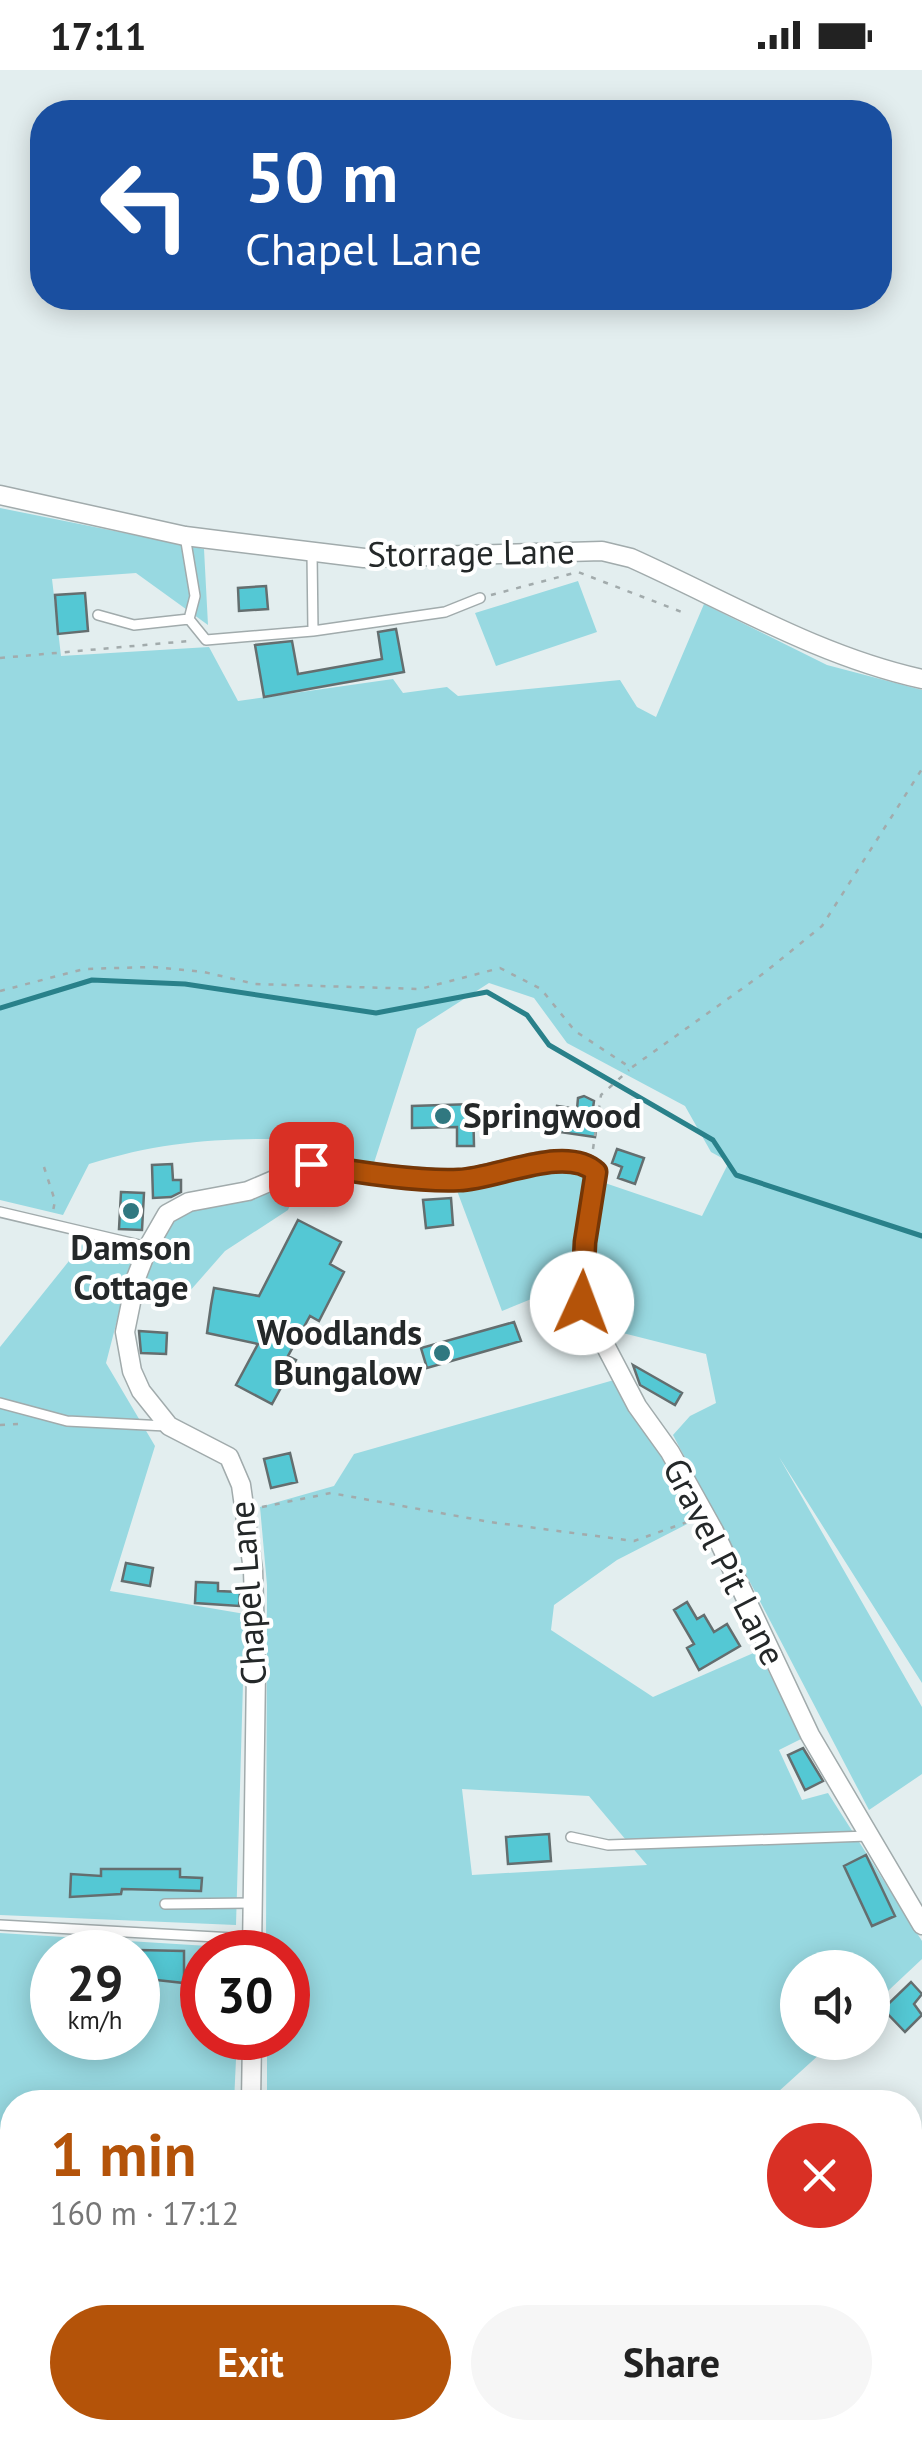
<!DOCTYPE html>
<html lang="en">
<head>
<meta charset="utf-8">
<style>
	:root { --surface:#fff; --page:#f6f6f6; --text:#222; --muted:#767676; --accent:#b45309 }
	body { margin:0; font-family:"PT Sans",sans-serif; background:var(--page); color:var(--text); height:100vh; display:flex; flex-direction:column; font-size:38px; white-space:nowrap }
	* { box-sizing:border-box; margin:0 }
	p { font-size:32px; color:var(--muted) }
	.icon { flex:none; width:55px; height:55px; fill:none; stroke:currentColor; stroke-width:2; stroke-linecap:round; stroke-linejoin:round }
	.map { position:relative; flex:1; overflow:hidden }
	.panel { position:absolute; left:0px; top:2020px; width:922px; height:350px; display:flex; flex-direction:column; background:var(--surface); border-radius:40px 40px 0 0; box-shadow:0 5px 25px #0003 }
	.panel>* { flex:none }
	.guide { position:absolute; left:30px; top:30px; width:862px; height:210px; border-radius:40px; box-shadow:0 5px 25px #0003; background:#1a4fa0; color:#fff; overflow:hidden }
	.fabs { position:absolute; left:780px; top:1880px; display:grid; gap:20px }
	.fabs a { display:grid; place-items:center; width:110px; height:110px; border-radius:50%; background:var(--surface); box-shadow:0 5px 25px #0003; font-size:50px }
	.speed { position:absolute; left:30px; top:1860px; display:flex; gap:20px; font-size:50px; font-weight:700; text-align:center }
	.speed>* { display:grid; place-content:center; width:130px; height:130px; border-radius:50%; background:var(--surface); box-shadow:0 5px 25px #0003; line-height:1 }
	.speed small { font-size:25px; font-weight:400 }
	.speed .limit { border:15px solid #d22; background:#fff; color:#111 }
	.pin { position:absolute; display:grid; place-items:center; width:85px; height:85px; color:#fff; margin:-42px; border-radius:20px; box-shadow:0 5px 15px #0006 }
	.me { position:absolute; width:110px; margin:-55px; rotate:2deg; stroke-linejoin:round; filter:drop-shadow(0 0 8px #0008) }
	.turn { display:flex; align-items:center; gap:35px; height:210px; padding:0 50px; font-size:45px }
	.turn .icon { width:130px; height:130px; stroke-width:2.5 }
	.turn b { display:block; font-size:70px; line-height:85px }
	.round { display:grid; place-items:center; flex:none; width:105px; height:105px; border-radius:52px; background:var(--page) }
	.summary { display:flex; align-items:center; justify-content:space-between; height:170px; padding:0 50px }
	h1 { font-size:60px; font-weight:600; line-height:75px; color:var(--accent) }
	.cta { display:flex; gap:20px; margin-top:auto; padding:20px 50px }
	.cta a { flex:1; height:115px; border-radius:60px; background:var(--accent); color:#fff; font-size:40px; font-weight:600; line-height:115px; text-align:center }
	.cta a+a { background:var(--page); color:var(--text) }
	.status { display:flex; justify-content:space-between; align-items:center; height:70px; padding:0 50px; background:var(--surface); direction:ltr }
	.status svg { height:28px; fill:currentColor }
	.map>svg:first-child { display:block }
	.green { fill:#98d9e1; fill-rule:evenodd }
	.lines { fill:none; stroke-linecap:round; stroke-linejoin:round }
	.stream { stroke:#29818a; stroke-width:5 }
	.building { fill:#54c8d4; stroke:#646e6f; stroke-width:2.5 }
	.lane-casing { stroke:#a1abac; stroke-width:12 }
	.street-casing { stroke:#a1abac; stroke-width:21 }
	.path { stroke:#a2abac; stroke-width:2.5; stroke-dasharray:5 8; stroke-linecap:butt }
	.lane { stroke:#fff; stroke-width:9 }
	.street { stroke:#fff; stroke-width:18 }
	.route-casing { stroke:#753606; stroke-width:25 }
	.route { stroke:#b45309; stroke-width:18 }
	.poi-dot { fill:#307880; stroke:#fff; stroke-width:4 }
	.labels { text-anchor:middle; stroke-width:8; stroke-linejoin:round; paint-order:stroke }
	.street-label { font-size:35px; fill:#242829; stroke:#fff }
	.poi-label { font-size:35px; font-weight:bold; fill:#242829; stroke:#fff; text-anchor:start }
</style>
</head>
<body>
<div class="status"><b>17:11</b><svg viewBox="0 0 49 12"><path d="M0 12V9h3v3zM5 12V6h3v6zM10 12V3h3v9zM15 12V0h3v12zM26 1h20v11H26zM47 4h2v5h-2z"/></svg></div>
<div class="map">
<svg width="922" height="2370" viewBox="0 0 922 2370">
	<rect width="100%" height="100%" fill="#e3eeef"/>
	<path class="green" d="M0,438L204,479L208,555L136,503L52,509L61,586L209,577L238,631L393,609L403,623L447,617L458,626L620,610L637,637L656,647L704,534L827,595L922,620V1613L779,1387L922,1637V1704L869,1740L673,1365L690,1346L716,1333L706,1284L599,1257C582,1209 593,1161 605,1113L702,1146L729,1092L711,1082L685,1036L567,973L534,928L489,913L417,959L373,1096L318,1086L317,1070C235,1067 169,1069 89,1094L63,1145L0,1130Z
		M578,511L597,562L496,596L475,543Z
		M539,1097L582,1099L589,1105L576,1204L573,1212L502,1241L456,1118Z
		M304,1102L288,1140L225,1181L189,1222L142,1213C168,1127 186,1143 262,1124C277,1120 291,1109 304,1102Z
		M85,1171L135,1181L106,1293L155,1376L110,1521L245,1544L236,1855L0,1845V1277Z
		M614,1310L672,1399L695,1450L617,1490L554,1535L551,1560L653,1627L758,1581L803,1668L779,1680L802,1730L828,1723L922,1871V1889L873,1935L872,1898H798V1972L832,1973L767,2032H663L653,2024L652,2032H267V1968H288V1882H266L267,1515L260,1437L334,1416L354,1384ZM462,1719L589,1726L647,1795L472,1805Z
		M0,1863L240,1878V1882H202V1968H237L234,2032H12V2228L0,2227ZM52,1882H138V1968H52Z
		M261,2358H508L509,2370H265Z"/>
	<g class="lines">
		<path class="stream" d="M0,938L92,910L185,914L376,943L487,922L527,945L549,975L713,1070L736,1105L922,1166"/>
	</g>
	<path class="building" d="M266,516L268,539L239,541L238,518Z
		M85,523L88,561L58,564L55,525Z
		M396,559L404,602L264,627L255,575L292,571L298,604L382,589L378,562Z
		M584,1026L594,1031L591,1052L597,1053L595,1067L553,1061L557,1036L577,1039L578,1028Z
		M473,1034L474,1076H457V1057L412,1058V1036Z
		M617,1079L644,1088L635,1114L618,1108L622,1097L612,1093Z
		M172,1094L173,1110H181V1122L171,1127L153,1128L152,1095Z
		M121,1122L144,1123L142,1160L119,1159Z
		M451,1128L453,1155L426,1158L423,1130Z
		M298,1150L341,1172L330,1194L344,1202L319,1251L310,1246L288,1286L296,1290L272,1334L236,1315L258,1274L207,1263L211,1235L214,1218L259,1226Z
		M514,1252L521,1271L427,1298L421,1278Z
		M139,1261L167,1263L166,1284L141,1283Z
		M633,1295L682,1323L675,1335L640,1315Z
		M290,1383L297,1412L271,1418L264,1389Z
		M126,1493L153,1498L150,1516L122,1511Z
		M196,1512L218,1513V1521L240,1522L239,1536L195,1533Z
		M687,1532L697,1549L704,1545L714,1562L727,1554L740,1576L699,1600L687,1578L694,1574L674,1540Z
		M803,1678L823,1711L805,1720L788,1685Z
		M549,1764L551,1791L508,1794L506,1767Z
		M866,1785L895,1846L872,1856L844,1796Z
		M101,1799H180V1807L202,1808L201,1821L122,1819L121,1824L70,1827L71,1804L101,1806Z
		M138,1880L184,1881V1913L138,1908Z
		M911,1912L922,1924L914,1934L922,1945L905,1962L883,1939Z"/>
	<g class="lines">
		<defs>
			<path id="lane" d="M312,483L313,561L445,542L480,528
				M98,545L134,555L189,549L195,526L185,466
				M189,549L206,570L313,561
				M0,1142L148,1177
				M0,1333L67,1351L166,1356
				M571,1767L608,1775L868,1766
				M165,1834L252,1833
				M0,1855L252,1869"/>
			<path id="street" d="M0,425L185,466L364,488L602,481L631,488C727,531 818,586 922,609
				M252,1882L256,1600L253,1500L241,1415L229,1387L169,1356L141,1321L132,1301L125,1262L136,1208L148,1177L167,1144L189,1132L248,1121L311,1094L353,1102L460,1110L541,1091L589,1095L596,1102L585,1172L583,1233L637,1336L670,1382L714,1461L810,1665L922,1855
				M251,2032L252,1968
				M910,2115L922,2108
				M910,2133L922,2147
				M248,2358L250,2370
				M715,2370L718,2358"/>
		</defs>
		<use href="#lane" class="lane-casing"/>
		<use href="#street" class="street-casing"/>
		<path class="path" d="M491,525L578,502L687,544
			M0,588L189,571
			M0,921L84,899L152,897L204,902L255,914L420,919L500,898L541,919L575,961L631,998L764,903L822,856L922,699
			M593,1079L601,1025L629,1000
			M44,1097L55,1131L53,1141
			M0,1355L20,1354
			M262,1437L331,1423L490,1452L634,1471L690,1451
			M0,2369L12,2370"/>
		<use href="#lane" class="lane"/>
		<use href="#street" class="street"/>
	</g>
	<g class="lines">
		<defs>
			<path id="route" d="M311,1094C355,1102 416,1112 459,1110C496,1109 566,1074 596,1102L585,1172L582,1233"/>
		</defs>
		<use href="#route" class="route-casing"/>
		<use href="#route" class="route"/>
	</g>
	<g class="poi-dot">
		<circle cx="443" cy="1046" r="10"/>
		<circle cx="131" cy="1141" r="10"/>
		<circle cx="442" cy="1283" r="10"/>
	</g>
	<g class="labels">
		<g class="street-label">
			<text transform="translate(471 483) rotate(-1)" y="12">Storrage Lane</text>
			<text transform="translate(724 1492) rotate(63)" y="12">Gravel Pit Lane</text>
			<text transform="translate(248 1523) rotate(-94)" y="12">Chapel Lane</text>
		</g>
		<g class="poi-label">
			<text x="463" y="1058">Springwood</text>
			<text x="131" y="1190" text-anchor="middle">Damson<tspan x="131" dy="40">Cottage</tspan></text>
			<text x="422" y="1275" text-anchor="end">Woodlands<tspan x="422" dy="40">Bungalow</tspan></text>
		</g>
	</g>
</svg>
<div class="fabs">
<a><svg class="icon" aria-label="sound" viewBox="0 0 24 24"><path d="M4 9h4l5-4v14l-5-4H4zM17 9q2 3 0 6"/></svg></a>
</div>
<div class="speed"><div>29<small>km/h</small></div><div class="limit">30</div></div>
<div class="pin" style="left:311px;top:1094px;background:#d93025"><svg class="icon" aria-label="arrive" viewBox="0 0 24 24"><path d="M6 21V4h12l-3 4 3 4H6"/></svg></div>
<svg class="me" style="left:582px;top:1233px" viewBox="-20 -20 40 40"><circle r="19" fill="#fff"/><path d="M0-13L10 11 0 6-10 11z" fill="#b45309"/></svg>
<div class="guide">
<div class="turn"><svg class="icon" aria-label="left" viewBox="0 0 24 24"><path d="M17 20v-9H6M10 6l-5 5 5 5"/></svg><div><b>50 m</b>Chapel Lane</div></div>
</div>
<section class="panel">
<div class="summary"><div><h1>1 min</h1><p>160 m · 17:12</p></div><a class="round" style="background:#d93025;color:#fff"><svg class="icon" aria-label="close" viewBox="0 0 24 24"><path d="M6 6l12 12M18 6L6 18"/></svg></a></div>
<div class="cta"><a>Exit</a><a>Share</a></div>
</section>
</div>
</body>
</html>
